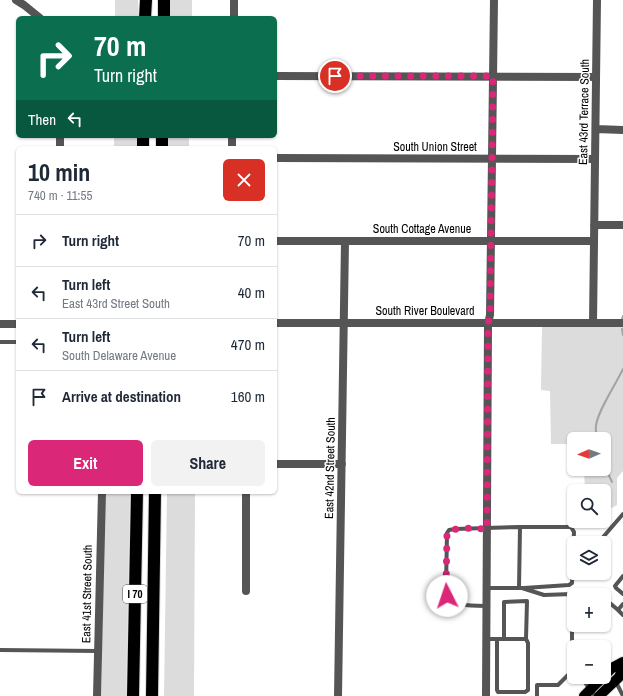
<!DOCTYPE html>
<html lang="en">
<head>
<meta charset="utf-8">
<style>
	:root { --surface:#fff; --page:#f2f2f3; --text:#1f2937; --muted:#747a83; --line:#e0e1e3; --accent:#db2777 }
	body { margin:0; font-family:"Archivo Narrow",sans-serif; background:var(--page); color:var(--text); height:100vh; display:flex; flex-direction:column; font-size:15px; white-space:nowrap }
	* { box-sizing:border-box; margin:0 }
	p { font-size:13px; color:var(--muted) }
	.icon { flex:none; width:22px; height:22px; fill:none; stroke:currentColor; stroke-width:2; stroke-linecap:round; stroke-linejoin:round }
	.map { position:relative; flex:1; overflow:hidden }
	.details { position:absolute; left:16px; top:146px; width:261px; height:348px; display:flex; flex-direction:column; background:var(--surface); border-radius:6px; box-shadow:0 1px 3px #0004 }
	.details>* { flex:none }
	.hud { position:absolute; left:16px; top:16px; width:261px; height:122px; border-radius:6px; box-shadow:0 1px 3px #0004; background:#0b6e4f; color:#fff; overflow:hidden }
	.needle { width:26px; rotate:268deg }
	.controls { position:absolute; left:567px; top:432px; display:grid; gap:8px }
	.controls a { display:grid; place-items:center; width:44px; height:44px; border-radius:6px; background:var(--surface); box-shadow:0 1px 3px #0004; font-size:20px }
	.pin { position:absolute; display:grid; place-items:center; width:34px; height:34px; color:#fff; margin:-17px; border:2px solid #fff; border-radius:50%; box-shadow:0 1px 4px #0007 }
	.me { position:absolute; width:44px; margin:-22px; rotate:356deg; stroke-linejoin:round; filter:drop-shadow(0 0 3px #0008) }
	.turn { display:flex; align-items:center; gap:14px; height:84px; padding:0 12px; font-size:18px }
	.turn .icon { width:52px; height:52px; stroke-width:2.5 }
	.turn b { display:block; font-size:28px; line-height:34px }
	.then { display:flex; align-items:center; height:38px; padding:0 12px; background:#0003; gap:8px; font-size:15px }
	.round { display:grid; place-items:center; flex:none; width:42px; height:42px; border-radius:6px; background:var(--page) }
	.headline { display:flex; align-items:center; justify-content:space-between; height:68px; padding:0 12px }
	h1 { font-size:24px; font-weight:700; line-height:30px }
	.button { display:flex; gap:8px; margin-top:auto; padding:8px 12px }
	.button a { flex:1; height:46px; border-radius:6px; background:var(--accent); color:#fff; font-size:16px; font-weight:700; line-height:46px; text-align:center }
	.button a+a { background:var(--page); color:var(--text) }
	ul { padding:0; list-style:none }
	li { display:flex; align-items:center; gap:12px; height:52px; padding:0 12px; border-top:1px solid var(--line) }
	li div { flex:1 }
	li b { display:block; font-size:15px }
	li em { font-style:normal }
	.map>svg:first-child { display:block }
	.green { fill:#dcdcdc }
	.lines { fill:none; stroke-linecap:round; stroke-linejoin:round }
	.stream { stroke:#a3a3a3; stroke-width:2 }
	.primary-casing { stroke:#dbdbdb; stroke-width:12 }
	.highway-casing { stroke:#dbdbdb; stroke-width:14 }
	.lane { stroke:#555; stroke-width:4 }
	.street { stroke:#555; stroke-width:8 }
	.primary { stroke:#000; stroke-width:10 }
	.highway { stroke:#000; stroke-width:12 }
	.route { stroke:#db2777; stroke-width:7; stroke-dasharray:0 12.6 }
	.labels { text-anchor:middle; stroke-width:3; stroke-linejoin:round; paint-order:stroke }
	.shield { fill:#fff; stroke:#4c4c4c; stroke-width:1 }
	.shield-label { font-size:11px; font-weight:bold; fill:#000 }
	.street-label { font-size:12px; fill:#000; stroke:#fff }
</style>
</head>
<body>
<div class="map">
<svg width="623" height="696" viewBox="0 0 623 696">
	<rect width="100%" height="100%" fill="#fff"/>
	<path class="green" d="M115,0H138V18H115Z
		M171,0H192V18H170Z
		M114,136H136V148H114Z
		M168,136H189V148H168Z
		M542,326L623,327V471L617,478V505L604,512V491H585L584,469H604V439H574V444H551L550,391L541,390Z
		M105,492H130L126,696H101Z
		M167,492H195L194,696H164Z"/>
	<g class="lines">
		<path class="stream" d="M622,319L623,316
			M622,329L623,335
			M597,439C597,435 595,430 596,426C597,412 616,384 623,369
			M604,465L612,482"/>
		<defs>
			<path id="primary" d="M604,676L612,668L623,662
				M584,696L603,677
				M599,696L619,677L623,667"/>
			<path id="highway" d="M145,18L146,0
				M164,18V0
				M143,148V136
				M162,148V136
				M133,696L137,492
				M152,696L155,492"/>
		</defs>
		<use href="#primary" class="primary-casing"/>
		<use href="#highway" class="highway-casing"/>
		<path class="lane" d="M0,342H18
			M520,527H571L574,532L572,583L569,585L524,588
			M598,543L623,514
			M623,576L615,586L616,588L623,594
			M486,588H522L544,595L572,594V652L571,672
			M600,595H601
			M604,598L618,610
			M623,604L618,610L623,615
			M486,606C469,605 451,609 446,588L447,533L449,530L455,529L520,527L519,588
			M487,639H526L528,643V690L525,692H498L497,690V639
			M504,639V602L527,601L526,639
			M0,650L98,651
			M581,677L595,696
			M616,682L623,696
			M537,696V685H558L571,672L574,673"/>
		<path class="street" d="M16,0L24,5L40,18
			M234,18V0
			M275,76L596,77
			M596,129L623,130
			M60,148V136
			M232,148V136
			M275,158L595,159
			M594,225H623
			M275,241H594
			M275,323H623
			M593,323L597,0
			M0,324H18
			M275,464H342
			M246,591V492
			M97,696L102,492
			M338,696L345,241
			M486,696L488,324L490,315L494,0"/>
		<use href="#primary" class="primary"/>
		<use href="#highway" class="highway"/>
	</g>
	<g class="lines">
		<path class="route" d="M335,76H493L490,315L488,324L487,529C477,529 453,526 447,533L446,588L447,596"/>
	</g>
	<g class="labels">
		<rect class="shield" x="123" y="585" width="24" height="18" rx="3"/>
		<g class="shield-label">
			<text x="135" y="598">I 70</text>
		</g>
		<g class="street-label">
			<text transform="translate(584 112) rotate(-89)" y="4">East 43rd Terrace South</text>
			<text x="435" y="151">South Union Street</text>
			<text x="422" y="233">South Cottage Avenue</text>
			<text x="425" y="315">South River Boulevard</text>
			<text transform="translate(330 468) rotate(-89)" y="4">East 42nd Street South</text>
			<text transform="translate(87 594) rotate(-89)" y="4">East 41st Street South</text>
		</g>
	</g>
</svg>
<div class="controls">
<a><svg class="needle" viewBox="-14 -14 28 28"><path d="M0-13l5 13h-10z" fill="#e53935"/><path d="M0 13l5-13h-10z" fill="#747a83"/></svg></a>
<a><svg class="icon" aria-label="search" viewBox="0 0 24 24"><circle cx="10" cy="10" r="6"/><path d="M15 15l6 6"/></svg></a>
<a><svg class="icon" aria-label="layers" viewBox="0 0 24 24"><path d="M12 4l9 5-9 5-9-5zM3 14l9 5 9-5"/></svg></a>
<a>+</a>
<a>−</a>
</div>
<div class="pin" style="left:335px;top:76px;background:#d93025"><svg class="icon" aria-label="arrive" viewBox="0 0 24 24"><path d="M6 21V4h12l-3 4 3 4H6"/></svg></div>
<svg class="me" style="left:447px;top:596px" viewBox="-20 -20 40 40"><circle r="19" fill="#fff"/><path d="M0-13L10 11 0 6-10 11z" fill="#db2777"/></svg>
<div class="hud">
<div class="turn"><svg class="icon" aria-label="right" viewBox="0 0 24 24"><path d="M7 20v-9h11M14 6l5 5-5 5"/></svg><div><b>70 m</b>Turn right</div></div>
<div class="then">Then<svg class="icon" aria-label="left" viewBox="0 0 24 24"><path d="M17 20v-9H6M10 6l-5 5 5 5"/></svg></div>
</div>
<section class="details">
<div class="headline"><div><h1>10 min</h1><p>740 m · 11:55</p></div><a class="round" style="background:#d93025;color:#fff"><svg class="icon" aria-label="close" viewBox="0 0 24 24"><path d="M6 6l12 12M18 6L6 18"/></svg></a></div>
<ul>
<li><svg class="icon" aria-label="right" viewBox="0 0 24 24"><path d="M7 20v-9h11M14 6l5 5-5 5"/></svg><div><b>Turn right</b></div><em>70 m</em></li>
<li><svg class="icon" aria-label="left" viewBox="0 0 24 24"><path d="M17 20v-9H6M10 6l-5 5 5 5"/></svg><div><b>Turn left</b><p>East 43rd Street South</p></div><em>40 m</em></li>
<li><svg class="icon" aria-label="left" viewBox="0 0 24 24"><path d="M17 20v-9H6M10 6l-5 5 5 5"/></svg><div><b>Turn left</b><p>South Delaware Avenue</p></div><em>470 m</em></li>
<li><svg class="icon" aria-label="arrive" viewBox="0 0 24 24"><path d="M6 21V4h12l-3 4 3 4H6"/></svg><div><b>Arrive at destination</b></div><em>160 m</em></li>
</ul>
<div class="button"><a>Exit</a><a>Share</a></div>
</section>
</div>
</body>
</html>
